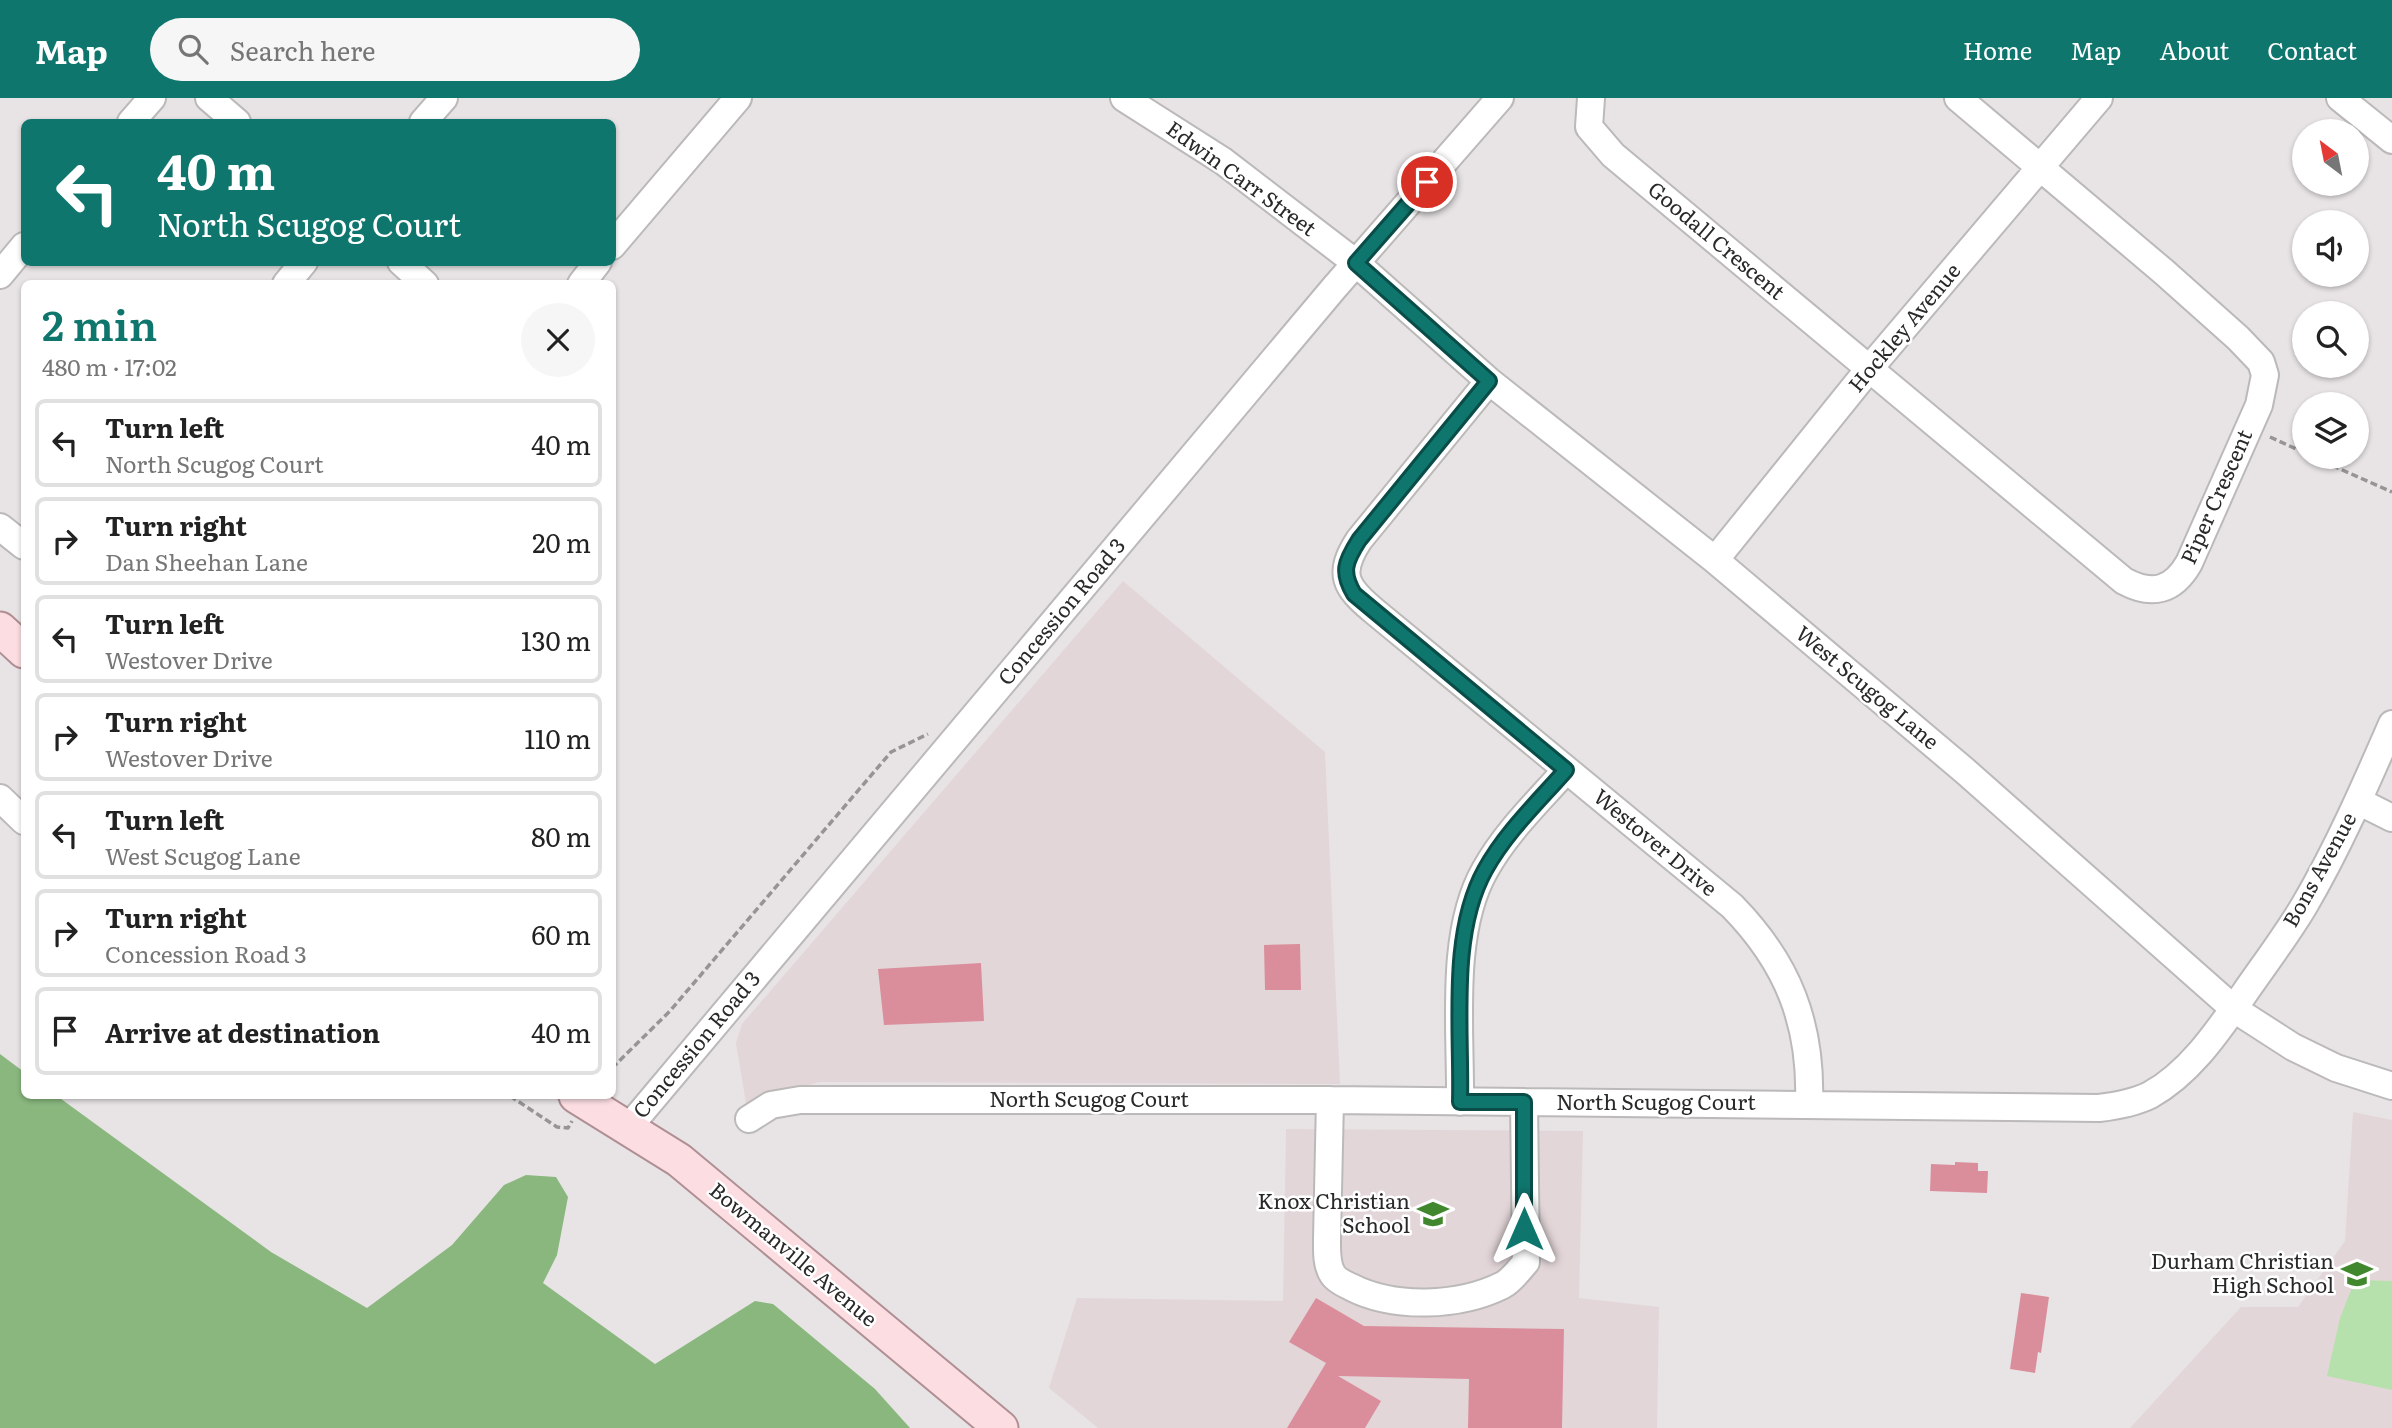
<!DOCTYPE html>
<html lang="en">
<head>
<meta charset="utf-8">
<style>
	:root { --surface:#fff; --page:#f6f6f6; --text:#222; --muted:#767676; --line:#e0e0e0; --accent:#0f766e }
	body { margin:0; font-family:Literata,serif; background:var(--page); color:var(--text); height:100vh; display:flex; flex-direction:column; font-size:26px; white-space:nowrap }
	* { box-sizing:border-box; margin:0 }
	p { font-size:23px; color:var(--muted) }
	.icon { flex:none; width:38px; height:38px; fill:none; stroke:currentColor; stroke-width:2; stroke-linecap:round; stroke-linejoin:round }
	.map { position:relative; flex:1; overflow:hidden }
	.panel { position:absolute; left:21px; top:182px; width:595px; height:819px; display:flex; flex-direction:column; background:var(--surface); border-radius:10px; box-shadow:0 2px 5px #0004 }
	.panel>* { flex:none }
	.banner { position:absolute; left:21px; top:21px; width:595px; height:147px; border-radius:10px; box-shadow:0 2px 5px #0004; background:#0f766e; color:#fff; overflow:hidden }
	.needle { width:46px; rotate:328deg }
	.buttons { position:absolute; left:2292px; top:21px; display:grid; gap:14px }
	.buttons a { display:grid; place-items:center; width:77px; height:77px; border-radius:50%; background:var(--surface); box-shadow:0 2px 5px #0004; font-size:35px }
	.pin { position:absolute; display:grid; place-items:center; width:60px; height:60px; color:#fff; margin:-30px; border:4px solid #fff; border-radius:50%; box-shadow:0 2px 7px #0007 }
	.me { position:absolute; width:77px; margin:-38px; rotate:0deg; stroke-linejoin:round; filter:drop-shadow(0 0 5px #0008) }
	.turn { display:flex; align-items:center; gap:24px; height:147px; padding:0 21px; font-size:32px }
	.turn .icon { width:91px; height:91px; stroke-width:2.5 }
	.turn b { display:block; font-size:49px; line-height:60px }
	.round { display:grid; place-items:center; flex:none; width:74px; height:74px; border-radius:37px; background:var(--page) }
	.overview { display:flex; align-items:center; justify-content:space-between; height:119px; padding:0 21px }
	h1 { font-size:42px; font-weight:600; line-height:52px; color:var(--accent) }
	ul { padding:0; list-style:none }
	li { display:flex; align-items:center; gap:21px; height:88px; margin:0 14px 10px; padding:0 7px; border:4px solid var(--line); border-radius:10px }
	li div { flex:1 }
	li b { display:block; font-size:26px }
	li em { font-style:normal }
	header { display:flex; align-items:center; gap:42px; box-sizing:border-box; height:98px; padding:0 35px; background:var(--accent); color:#fff }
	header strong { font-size:33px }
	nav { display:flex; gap:38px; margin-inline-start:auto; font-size:24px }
	.search { width:490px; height:63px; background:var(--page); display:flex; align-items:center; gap:18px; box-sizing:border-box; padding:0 24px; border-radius:38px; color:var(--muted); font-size:26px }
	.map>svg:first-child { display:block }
	.built { fill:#e3d6d8 }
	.green { fill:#b6e1ac }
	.forest { fill:#89b77e }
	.building { fill:#da8e9c }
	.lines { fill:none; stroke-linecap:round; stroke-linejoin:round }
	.minor-casing { stroke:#bcb9b9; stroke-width:30 }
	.major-casing { stroke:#b08f94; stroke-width:37 }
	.path { stroke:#979494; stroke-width:3.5; stroke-dasharray:7 3.5; stroke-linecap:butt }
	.minor { stroke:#fff; stroke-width:26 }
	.major { stroke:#fbdde2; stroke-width:33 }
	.route-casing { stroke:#0a4d48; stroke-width:18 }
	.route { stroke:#0f766e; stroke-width:12 }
	.labels { text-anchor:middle; stroke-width:5; stroke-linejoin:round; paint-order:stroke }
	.street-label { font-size:21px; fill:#2a2929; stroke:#fff }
	.poi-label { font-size:21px; fill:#2a2929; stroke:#fff; text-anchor:end }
</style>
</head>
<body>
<header>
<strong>Map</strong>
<div class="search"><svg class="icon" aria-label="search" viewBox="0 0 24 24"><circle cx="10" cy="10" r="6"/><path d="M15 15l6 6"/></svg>Search here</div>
<nav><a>Home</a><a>Map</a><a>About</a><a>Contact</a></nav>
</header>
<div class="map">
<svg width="2392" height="1330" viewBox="0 0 2392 1330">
	<rect width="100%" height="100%" fill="#e8e4e5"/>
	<path class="built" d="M1123,483L1325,654L1340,986L819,984L746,1005L736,945L742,926Z
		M2353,1014L2392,1022V1330H2130L2241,1209H2298L2345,1143Z
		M1286,1031L1583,1033L1579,1200L1659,1209L1657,1330H1098L1049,1290L1077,1200L1283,1203Z"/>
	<path class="green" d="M2355,1182L2392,1183V1292L2327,1278L2340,1220Z"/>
	<path class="forest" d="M0,956L24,974V998H57L271,1154L367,1210L452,1147L504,1087L526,1077L556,1079L568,1099L557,1157L543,1185L655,1266L755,1203L773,1206L875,1291L910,1330H0Z"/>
	<path class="building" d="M1300,846L1301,892H1265L1264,847Z
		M981,865L984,923L884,927L878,871Z
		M1955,1064L1978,1065V1073H1988L1987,1095L1930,1093L1931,1066L1955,1067Z
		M2021,1195L2049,1199L2041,1255L2038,1254L2035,1275L2010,1271Z
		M1316,1200L1364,1228L1564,1231L1562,1330H1468L1469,1281L1338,1278L1381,1303L1365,1330H1287L1326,1265L1289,1244Z"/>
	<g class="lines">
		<defs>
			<path id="minor" d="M209,0L237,24
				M1124,0L1223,63L1356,165L1489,283L1715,462L1965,673L2234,911L2293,949L2336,970L2392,988
				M1591,0L1589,29L1613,57L2124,483C2152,498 2173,493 2189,465L2259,307L2265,277L2261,264L2238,240L2164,174L1958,0
				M2340,0L2392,42
				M131,24L152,0
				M423,24L444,0
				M612,148L738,0
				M401,164L425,186
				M0,177L24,148
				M286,186L304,164
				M581,186L598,164
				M1489,283L1359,442C1337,476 1345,489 1374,513L1732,808C1788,865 1812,926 1809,1006
				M0,429L24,448
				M1715,462L1869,271L2099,0
				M0,700L24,723
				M2358,703L2392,720
				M1330,1002L1327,1140C1327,1152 1326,1167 1333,1177C1337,1183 1345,1186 1351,1189C1394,1211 1459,1209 1503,1187C1512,1182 1519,1172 1526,1164L1524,1004
				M1460,1004C1461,932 1449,835 1485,772C1506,734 1538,704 1566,672
				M749,1021L771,1007L800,1002H1330L2099,1010C2116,1008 2134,1005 2150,997C2190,975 2218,933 2244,896C2264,867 2286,838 2304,808C2338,750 2365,688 2392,626
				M628,1030L1334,190L1500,0"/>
			<path id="major" d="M0,531L24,553
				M576,998L679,1062L1001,1330"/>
		</defs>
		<use href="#minor" class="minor-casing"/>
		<use href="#major" class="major-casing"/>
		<path class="path" d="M2270,339L2305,355
			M2313,359L2392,394
			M612,970L670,913L891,654L928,636
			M510,998L557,1029L568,1030L572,1023"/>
		<use href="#minor" class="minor"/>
		<use href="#major" class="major"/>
	</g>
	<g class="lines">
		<defs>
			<path id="route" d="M1427,84L1356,165L1489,283L1359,442C1345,464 1341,474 1354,496L1566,672C1538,704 1506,734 1485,772C1449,837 1462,931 1460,1004H1524V1131"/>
		</defs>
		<use href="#route" class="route-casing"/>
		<use href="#route" class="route"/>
	</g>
	<defs>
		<symbol id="school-bare" viewBox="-9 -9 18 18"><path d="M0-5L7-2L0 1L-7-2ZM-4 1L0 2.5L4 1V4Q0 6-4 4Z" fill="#40872d" stroke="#fff" stroke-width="2.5" paint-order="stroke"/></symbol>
	</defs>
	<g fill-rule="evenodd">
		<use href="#school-bare" x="1411" y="1094" width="44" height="44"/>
		<use href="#school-bare" x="2335" y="1154" width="44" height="44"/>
	</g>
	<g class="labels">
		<g class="street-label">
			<text transform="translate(1241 81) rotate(36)" y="7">Edwin Carr Street</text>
			<text transform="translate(1716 143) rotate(40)" y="7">Goodall Crescent</text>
			<text transform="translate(1905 230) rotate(-50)" y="7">Hockley Avenue</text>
			<text transform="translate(2217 399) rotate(-66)" y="7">Piper Crescent</text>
			<text transform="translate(1062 514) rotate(-50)" y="7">Concession Road 3</text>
			<text transform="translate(1867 590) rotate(40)" y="7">West Scugog Lane</text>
			<text transform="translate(1655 745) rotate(40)" y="7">Westover Drive</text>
			<text transform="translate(2320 772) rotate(-61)" y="7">Bons Avenue</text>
			<text transform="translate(697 947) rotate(-50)" y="7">Concession Road 3</text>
			<text x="1089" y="1009">North Scugog Court</text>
			<text x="1656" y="1012">North Scugog Court</text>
			<text transform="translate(793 1157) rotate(40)" y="7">Bowmanville Avenue</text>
		</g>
		<g class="poi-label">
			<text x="1410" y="1111">Knox Christian<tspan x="1410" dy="24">School</tspan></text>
			<text x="2334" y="1171">Durham Christian<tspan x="2334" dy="24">High School</tspan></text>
		</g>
	</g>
</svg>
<div class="buttons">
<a><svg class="needle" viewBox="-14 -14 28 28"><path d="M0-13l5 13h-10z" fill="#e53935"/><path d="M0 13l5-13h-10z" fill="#767676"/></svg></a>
<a><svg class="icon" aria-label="sound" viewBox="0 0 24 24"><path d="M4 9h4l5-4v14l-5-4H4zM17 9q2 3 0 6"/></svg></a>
<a><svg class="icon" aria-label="search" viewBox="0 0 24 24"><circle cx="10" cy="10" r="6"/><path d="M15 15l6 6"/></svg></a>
<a><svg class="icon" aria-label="layers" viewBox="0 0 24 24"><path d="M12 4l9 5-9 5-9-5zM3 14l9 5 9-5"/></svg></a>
</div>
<div class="pin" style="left:1427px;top:84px;background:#d93025"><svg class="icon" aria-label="arrive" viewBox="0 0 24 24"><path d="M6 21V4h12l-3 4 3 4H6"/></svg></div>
<svg class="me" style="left:1524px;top:1131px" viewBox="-20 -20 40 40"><path d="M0-17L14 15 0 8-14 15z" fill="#0f766e" stroke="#fff" stroke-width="4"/></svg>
<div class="banner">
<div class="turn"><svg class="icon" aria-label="left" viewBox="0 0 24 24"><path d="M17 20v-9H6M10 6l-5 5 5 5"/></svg><div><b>40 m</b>North Scugog Court</div></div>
</div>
<section class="panel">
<div class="overview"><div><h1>2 min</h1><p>480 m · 17:02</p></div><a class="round"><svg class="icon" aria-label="close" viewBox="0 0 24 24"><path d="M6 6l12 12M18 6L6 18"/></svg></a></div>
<ul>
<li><svg class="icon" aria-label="left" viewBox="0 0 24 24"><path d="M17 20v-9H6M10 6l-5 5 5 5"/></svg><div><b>Turn left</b><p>North Scugog Court</p></div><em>40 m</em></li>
<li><svg class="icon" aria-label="right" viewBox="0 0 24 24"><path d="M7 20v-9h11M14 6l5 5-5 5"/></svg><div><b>Turn right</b><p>Dan Sheehan Lane</p></div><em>20 m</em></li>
<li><svg class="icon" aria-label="left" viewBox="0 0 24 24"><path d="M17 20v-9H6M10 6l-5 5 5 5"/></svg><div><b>Turn left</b><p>Westover Drive</p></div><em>130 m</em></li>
<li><svg class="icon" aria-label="right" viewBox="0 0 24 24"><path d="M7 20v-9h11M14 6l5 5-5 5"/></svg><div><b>Turn right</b><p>Westover Drive</p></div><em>110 m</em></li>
<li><svg class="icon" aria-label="left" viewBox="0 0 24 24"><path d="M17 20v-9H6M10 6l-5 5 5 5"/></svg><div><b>Turn left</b><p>West Scugog Lane</p></div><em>80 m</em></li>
<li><svg class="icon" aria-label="right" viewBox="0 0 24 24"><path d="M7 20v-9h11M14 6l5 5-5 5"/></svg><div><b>Turn right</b><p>Concession Road 3</p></div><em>60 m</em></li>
<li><svg class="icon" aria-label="arrive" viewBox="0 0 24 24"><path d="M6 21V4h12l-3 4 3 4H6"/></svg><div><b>Arrive at destination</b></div><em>40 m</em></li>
</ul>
</section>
</div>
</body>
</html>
